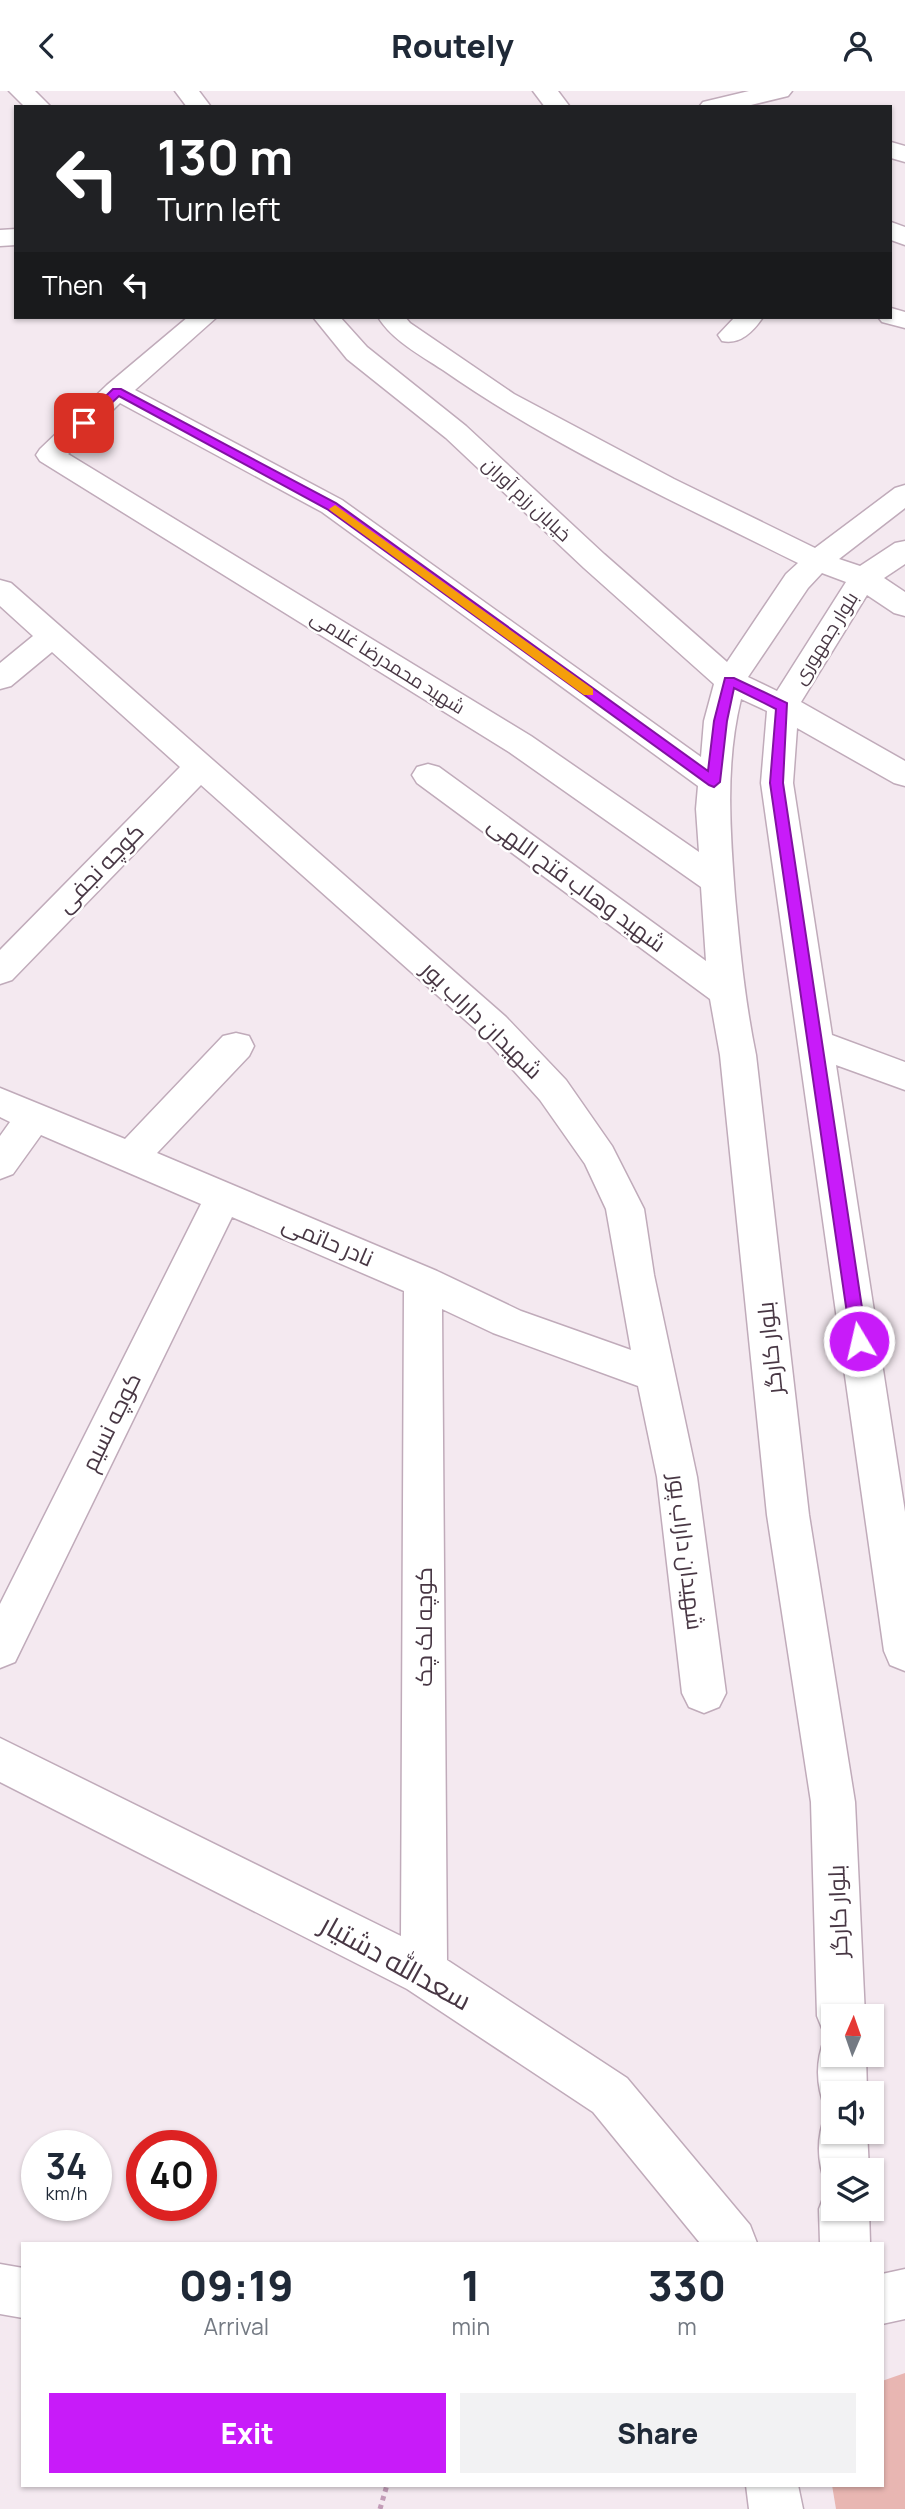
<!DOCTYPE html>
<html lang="en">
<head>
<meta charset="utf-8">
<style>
	:root { --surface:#fff; --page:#f2f2f3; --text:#1f2937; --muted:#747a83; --accent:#c81bf9 }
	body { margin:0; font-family:Manrope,Cairo,sans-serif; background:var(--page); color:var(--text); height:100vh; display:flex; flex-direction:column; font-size:26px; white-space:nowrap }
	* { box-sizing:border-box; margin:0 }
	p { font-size:23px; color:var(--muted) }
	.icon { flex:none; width:38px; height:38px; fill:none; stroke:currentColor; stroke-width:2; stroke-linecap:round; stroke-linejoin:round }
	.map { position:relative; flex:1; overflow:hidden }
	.side { position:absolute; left:21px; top:2151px; width:863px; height:245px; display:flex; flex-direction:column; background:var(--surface); border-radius:0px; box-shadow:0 2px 5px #0004 }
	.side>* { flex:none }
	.banner { position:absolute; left:14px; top:14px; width:878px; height:214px; border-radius:0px; box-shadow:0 2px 5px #0004; background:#202124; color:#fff; overflow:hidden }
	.needle { width:46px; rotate:2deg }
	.tools { position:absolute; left:821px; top:1913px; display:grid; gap:14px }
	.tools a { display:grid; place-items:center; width:63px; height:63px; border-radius:0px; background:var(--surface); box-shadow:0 2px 5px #0004; font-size:35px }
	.speed { position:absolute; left:21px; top:2039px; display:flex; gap:14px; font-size:35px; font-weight:700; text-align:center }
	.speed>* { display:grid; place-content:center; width:91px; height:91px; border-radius:50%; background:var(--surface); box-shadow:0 2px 5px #0004; line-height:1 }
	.speed small { font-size:18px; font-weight:400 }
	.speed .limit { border:10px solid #d22; background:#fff; color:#111 }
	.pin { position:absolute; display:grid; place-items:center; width:60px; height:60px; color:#fff; margin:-30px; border-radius:14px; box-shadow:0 4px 10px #0006 }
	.me { position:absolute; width:77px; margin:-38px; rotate:351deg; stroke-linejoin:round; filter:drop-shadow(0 0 5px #0008) }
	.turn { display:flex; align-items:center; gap:24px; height:147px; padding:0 28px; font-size:32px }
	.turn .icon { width:91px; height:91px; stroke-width:2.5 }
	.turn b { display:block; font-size:49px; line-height:60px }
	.then { display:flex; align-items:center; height:66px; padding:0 28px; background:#0003; gap:14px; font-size:26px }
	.eta { display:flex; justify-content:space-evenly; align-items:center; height:119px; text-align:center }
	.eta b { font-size:42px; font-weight:800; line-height:49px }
	.primary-button { display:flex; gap:14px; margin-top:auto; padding:14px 28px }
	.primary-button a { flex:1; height:80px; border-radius:0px; background:var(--accent); color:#fff; font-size:28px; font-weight:800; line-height:80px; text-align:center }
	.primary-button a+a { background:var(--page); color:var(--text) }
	header { display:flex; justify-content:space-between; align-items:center; height:91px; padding:0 28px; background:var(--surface); font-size:32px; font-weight:800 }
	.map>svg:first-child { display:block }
	.green { fill:#e8b6b2 }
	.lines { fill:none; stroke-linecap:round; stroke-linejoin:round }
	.minor-casing { stroke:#c0abba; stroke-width:3 }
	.path { stroke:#c29cb7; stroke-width:5; stroke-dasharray:4.5 4.5; stroke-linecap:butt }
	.minor { fill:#fff; fill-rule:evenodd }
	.route { fill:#c81bf9; stroke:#8212a2; stroke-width:2 }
	.slow { fill:#f59e0b }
	.labels { text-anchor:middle; stroke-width:5; stroke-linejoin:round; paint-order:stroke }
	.far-street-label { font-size:19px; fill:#483744; stroke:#fff }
	.street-label { font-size:23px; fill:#483744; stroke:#fff }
	.near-street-label { font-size:28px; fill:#483744; stroke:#fff }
</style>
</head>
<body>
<header><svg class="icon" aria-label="back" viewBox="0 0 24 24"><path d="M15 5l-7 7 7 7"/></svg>Routely<svg class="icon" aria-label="person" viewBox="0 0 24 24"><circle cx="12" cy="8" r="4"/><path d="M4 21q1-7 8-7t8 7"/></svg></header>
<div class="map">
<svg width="905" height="2418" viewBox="0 0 905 2418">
	<rect width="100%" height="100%" fill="#f4e9f0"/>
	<path class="green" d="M905,2282V2418H836L832,2394H882V2290Z"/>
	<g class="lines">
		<defs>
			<path id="minor" d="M9,0H35L51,16H25Z
				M175,0H199L211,16H187Z
				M533,0H558L570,16H545Z
				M749,0H792L788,5L743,16H699L703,11Z
				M891,51L905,55V71L891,67Z
				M891,131L905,136V154L891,149Z
				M16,138V154L0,155V139Z
				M891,217L905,221V237L882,231L878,226H891Z
				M188,226H217L135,299L342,409L701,666L704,630L714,593L584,477L446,347L347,268L313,226H340L367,256L466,335L604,463L727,571L786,483L798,472C678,412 553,356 443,279C420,264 392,249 378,226H405L410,232L514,303L674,388L815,457L895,397L905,394V417L839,468L860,475L895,452L905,450V473L884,487L905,501V525L894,522L867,504L801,611L905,670V695L894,692L797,637L793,692L832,944L905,971V999L836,974L905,1421V1580L890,1574L884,1560L761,692L767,620L741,608C725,673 730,739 735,805C740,859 745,911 756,964L809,1424L855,1711L865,1925H833V1964H866L867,2002H833V2040H867L869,2079H833V2118H869L870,2152H820L819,2118L826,2100L831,2098L827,2096C817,2072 816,2047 826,2023L830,2021L826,2019C816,1995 815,1971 825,1947L831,1945L824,1942L817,1925L811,1711L767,1424L720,964L710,908L417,692L412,684L417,676L428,673L439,676L706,870L701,796L509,661L40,370L36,364L40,358L107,294ZM120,312L322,421L698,695L696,718L699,761L531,645L68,363ZM822,482L846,491L777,600L748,586L808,497Z
				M735,226H763C753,241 740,254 722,250L718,244Z
				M0,489L11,492L506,926L566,989L612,1055L644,1118L654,1184L697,1386L726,1602L719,1616L704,1622L689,1616L682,1602L657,1386L638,1295L493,1242L442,1218L447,1869L627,1987L750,2134L757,2152H700L593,2021L407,1898L0,1691V1647L401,1845L404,1200L232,1126L15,1571L0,1577V1513L201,1113L41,1044L13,1083L0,1088V1045L10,1031L0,1026V997L125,1048L223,945L236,942L249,945L254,955L249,965L157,1062L437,1180L521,1220L631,1259L606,1118L585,1073L540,1009L482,944L201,694L12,889L0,893V859L180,676L52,561L11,595L0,598V572L33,545L0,515Z
				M0,2173L23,2177V2227L0,2223Z
				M905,2178V2228L882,2233V2183Z
				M746,2394H798L803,2418H749Z"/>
		</defs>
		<use href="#minor" class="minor-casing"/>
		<path class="path" d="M380,2418L387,2394"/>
		<use href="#minor" class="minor"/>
	</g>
	<path class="route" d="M113,298H121L336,412L708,680L714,630L725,587H734L787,612L783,692L867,1250L865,1255H853L851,1250L770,692L776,618L734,597L727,630L720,691L714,696L709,694L327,418L119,305L88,334H80V330Z"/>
	<path class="slow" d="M335,414L593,598V604H584L331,420L329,418Z"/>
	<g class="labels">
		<g class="far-street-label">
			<text transform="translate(527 408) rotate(43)" y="7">خیابان رزم آوران</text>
			<text transform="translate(825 547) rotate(-58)" y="7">بلوار جمهوری</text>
			<text transform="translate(388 571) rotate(32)" y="7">شهید محمدرضا غلامی</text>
		</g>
		<g class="street-label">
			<text transform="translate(100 777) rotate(-46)" y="8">کوچه نجفی</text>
			<text transform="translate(577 793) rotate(36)" y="8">شهید وهاب فتح اللهی</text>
			<text transform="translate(482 929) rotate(44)" y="8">شهیدان داراب پور</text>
			<text transform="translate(328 1150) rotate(23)" y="8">نادر حاتمی</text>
			<text transform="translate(770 1257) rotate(-96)" y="8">بلوار کارگر</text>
			<text transform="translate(111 1331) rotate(-64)" y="8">کوچه نسیم</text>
			<text transform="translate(686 1461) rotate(83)" y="8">شهیدان داراب پور</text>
			<text transform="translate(424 1536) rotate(-90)" y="8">کوچه لک چک</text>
			<text transform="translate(838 1820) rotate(-92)" y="8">بلوار کارگر</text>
		</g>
		<g class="near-street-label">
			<text transform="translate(396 1871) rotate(29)" y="10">سعدالله دشتیار</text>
		</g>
	</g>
</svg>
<div class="tools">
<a><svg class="needle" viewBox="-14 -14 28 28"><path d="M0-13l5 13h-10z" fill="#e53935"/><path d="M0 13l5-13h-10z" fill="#747a83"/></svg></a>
<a><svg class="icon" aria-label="sound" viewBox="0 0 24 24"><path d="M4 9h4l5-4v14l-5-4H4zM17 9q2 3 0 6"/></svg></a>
<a><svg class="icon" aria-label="layers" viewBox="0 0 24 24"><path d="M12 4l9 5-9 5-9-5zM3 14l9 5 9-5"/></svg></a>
</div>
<div class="speed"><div>34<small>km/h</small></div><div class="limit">40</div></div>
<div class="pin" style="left:84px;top:332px;background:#d93025"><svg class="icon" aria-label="arrive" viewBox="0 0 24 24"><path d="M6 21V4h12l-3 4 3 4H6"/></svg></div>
<svg class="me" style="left:859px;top:1250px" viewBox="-20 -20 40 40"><circle r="17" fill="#c81bf9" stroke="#fff" stroke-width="3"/><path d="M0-11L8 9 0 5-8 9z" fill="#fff"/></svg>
<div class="banner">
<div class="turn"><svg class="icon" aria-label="left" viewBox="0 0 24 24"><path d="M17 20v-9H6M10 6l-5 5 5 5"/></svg><div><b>130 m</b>Turn left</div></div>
<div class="then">Then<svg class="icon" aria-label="left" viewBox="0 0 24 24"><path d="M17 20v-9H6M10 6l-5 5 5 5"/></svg></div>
</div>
<section class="side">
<div class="eta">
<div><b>09:19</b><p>Arrival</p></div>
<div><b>1</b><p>min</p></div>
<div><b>330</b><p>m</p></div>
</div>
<div class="primary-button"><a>Exit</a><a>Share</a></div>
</section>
</div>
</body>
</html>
